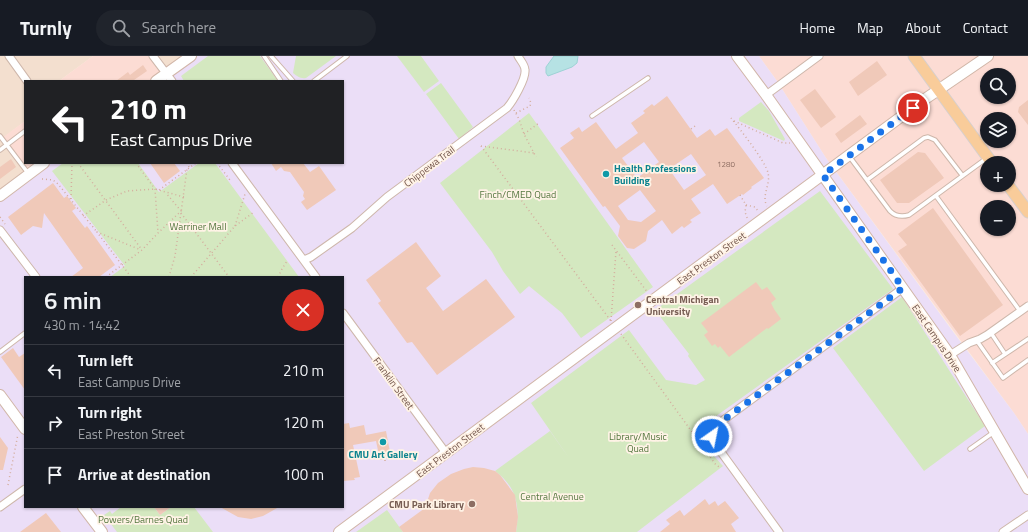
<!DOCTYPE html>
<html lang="en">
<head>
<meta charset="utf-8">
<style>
	:root { --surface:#171b24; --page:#20242c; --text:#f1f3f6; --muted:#9ea1a6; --line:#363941 }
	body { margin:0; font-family:"Titillium Web",sans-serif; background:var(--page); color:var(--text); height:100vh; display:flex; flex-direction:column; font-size:15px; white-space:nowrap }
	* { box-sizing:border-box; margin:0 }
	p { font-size:13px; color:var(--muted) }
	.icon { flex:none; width:22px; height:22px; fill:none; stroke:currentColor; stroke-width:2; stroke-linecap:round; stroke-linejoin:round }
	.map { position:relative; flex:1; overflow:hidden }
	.side { position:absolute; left:24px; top:220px; width:320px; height:232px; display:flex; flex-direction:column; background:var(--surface); border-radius:0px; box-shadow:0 1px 3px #0004 }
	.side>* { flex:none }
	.top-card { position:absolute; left:24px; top:24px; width:320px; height:84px; border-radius:0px; box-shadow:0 1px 3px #0004; background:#202124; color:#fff; overflow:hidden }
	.tools { position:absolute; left:980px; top:12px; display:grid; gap:8px }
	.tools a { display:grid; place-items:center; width:36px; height:36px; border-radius:50%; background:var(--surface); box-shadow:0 1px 3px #0004; font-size:20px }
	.pin { position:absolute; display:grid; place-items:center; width:34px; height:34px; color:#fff; margin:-17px; border:2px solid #fff; border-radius:50%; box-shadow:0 1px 4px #0007 }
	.me { position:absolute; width:44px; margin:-22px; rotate:33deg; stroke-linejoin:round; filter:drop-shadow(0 0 3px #0008) }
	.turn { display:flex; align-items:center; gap:14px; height:84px; padding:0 20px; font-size:18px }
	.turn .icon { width:52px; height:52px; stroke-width:2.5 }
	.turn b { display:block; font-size:28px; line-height:34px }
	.round { display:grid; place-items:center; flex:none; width:42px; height:42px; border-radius:21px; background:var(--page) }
	.overview { display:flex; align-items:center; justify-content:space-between; height:68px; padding:0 20px }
	h1 { font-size:24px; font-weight:600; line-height:30px }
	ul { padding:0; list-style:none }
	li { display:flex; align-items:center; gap:12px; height:52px; padding:0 20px; border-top:1px solid var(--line) }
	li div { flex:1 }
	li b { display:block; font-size:15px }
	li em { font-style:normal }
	header { display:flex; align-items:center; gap:24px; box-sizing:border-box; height:56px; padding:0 20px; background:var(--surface); border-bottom:1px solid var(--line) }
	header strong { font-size:19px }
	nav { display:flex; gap:22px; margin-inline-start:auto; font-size:14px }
	.search { width:280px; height:36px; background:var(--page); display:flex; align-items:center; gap:10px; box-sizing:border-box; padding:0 14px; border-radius:22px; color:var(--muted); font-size:15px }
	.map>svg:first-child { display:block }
	.residential { fill:#f3dfcf }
	.commercial { fill:#fcdcd4; fill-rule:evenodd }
	.education { fill:#ebdef7; fill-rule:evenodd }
	.green { fill:#d4e8c0 }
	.water { fill:#b6e2e4; stroke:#9dd2d5 }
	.building { fill:#f0c9b9; fill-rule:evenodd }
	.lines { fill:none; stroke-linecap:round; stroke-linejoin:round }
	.lane-casing { stroke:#ceb7ab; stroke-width:5.5 }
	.street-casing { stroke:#ceb7ab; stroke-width:9 }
	.secondary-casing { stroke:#d1b6a8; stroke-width:12 }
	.primary-casing { stroke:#d7cfcc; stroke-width:13 }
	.path { stroke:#d4ad9d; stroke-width:1.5; stroke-dasharray:1 3; stroke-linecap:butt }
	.lane { stroke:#fff; stroke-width:3.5 }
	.street { stroke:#fff; stroke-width:7 }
	.secondary { stroke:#fff; stroke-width:10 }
	.primary { stroke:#f9cc9a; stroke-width:11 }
	.route { stroke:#1a73e8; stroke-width:7; stroke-dasharray:0 12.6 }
	.culture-dot { fill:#0f9aa8; stroke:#fff3e6; stroke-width:1.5 }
	.education-dot { fill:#8d6e63; stroke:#fff3e6; stroke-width:1.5 }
	.labels { text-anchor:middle; stroke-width:3.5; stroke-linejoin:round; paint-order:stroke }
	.number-label { font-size:8px; fill:#917065 }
	.street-label { font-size:10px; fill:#715349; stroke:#fff3e6 }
	.culture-label { font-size:10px; font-weight:bold; fill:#0d838f; stroke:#fff3e6; text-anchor:start }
	.park-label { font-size:10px; fill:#567841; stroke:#fff3e6 }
	.education-label { font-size:10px; font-weight:bold; fill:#785e54; stroke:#fff3e6; text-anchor:start }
</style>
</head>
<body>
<header>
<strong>Turnly</strong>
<div class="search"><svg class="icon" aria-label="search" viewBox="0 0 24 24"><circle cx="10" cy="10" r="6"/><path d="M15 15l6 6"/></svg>Search here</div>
<nav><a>Home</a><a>Map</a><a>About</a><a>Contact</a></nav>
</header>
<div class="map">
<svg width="1028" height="476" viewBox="0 0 1028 476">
	<rect width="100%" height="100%" fill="#fbeee1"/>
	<path class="residential" d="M0,0H93L59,25H25V65L3,82L29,118L0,140Z
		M153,0H191L167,18Z"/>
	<path class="commercial" d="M93,0H153L167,18L156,25H59Z
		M759,0H1028V378L1014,357L826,102L777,25ZM987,19H1009V41H987ZM987,63H1009V85H987ZM987,107H1009V129H987ZM987,151H1009V173H987Z
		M25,65V107H44L29,118L2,82Z"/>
	<path class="education" d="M196,0H759L777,25L826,102L954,277L1014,357L1028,378V476H0V140L46,107H343V25H161ZM25,221H343V451H25Z"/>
	<path class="green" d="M208,0H260L278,25H184L181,20Z
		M296,0H336L306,22C300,23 297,20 293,17Z
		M397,0H421L439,25L424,36Z
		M441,27L473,71L459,83L426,38Z
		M761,46L769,55L785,83L784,85L739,65V62Z
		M529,57L653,231L581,282L562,257L529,230L520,238L503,215L492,196L440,127Z
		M63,107H138L159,136L199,107H215L299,221H110L125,210L52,115Z
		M820,135L893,233L712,363C709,367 705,372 704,377C702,389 716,402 723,410L637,476H516C520,451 517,431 495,415L550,375L569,402L531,347L629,274L666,324L696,329L705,324L688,300L689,298L655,254Z
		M902,241L985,370L924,415L833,292Z
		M121,451H154L160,459L171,451H194L213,476H117L104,459L110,455L112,458Z
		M387,454L403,476H356Z"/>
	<path class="water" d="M554,0H578L577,7L572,11L548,20L546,17V11Z"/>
	<path class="building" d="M877,5L887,19L858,40L849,26Z
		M143,9L147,15L134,24L135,25H116L128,16L130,19Z
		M815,33L836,61L821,72L800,44Z
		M667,40L697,82L710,73L715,80L727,72L764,122L751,131L752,132L743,139L742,138L727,148L713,128L691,143L701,157L690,164L692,166L684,172L682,170L672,178L662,164L648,175L646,185L634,193L627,192L618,180L620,170L605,150L603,151L560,92L574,82L570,77L579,71L582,76L596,66L616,93L638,77L631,67L645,57L643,55L652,48L654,50ZM644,86L659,106L637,122L622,102ZM691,98L706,119L684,134L669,113ZM640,134L656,155L641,166L628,164L618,150Z
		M1028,44V69L1018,56L1019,51Z
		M860,59L867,68L841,87L835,78Z
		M918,96L925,97L944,122L909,147H897L880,124Z
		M11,103L16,111L0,123V111Z
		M150,107H174L180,115L164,127Z
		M271,107H303L310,116L319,110L336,134L307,154L301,146L305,143L303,140L304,136L290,116L284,115L281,111L276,115Z
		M53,127L64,142L67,140L76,152L72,155L85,172L87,170L115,209L99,221H71L83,212L44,157L42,172L33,170L21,179L8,161Z
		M933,152L1003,249L960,280L898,195L907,189L898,178Z
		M416,186L441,220L426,232L443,255L486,223L515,261L437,319L412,286L407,287L378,247L381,245L366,224Z
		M756,226L762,234L767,231L776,243L771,247L774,253L781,263L768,273L767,272L729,301L720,290L718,292L715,288L712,290L704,279L708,276L701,267Z
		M13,292L19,301L25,297V334L1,301Z
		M349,367L350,372L364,369L366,379L386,375L391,401L380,404L376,385L353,389L360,421L354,422L355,424L343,425V368Z
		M0,381L8,392L3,414H0Z
		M473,411L484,412L495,415L500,419L515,439L518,461L516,476H403L399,471L425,452L430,437L438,427L451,418L464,413Z
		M705,443L709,449L715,445L718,450L725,445L739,462L731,468L736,476H660L670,468L666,464L680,454L684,460Z
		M154,451H171L160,459Z
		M220,451H279L263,460L251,463L238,461Z
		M46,457L61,476H20Z"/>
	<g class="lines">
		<defs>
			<path id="lane" d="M264,0L281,25
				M271,0L293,25
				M314,25L347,0
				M592,60L648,22
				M0,80L28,117
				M0,94L25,75
				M849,100L890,155C895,160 902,161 909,159L987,102
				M867,124L924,82L928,81L935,84L962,119
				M936,140L1020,255
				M991,277L1005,298
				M977,285L1003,322L1028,304
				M0,296L25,277
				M992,307L1028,283
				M970,393L994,376"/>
			<path id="street" d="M9,0L27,25
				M153,0L172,25
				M766,39L819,0
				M232,107L316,221
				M0,174L36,221
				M304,204L311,201L352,172L387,141L507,52C513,45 526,23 525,14C525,9 520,4 518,0
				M343,257L446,397
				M950,299L969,287L980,283L987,279L1028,250
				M0,451L25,433
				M779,476L713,385L712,380V375L718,368L903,232
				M1003,476L1028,459"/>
			<path id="secondary" d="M737,0L766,39L950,299L1028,433
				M156,25L191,0
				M0,140L44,107
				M0,339L25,373
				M83,451L102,476
				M339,476L925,43L988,0"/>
			<path id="primary" d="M914,0L992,107
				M1008,129L1028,156"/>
		</defs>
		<use href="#lane" class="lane-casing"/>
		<use href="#street" class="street-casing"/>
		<use href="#secondary" class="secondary-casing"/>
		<use href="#primary" class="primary-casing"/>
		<path class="path" d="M514,54L519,63L524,78L536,101
			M516,57L530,50L531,47L529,42
			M731,62C739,72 766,106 768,117C771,128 761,140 767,150
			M734,65L783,87H790
			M691,73L695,70
			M524,78L539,67
			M481,90L611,265
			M481,90L534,97
			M78,107L142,194
			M136,107L155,133L158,177
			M186,107L190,112
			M217,107L230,124
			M42,123L53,124L58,128L97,176
			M159,134L196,107
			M740,139L746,149L745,156L748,164
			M71,143L72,107
			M746,149L755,151L758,155
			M181,157L229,221
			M83,160L106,144L127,135L155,133L184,141
			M0,161L5,168
			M235,170L245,138
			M612,189L648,237
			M106,221L142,194L158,177L181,155L166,137
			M131,221L97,176L141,194
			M169,221L175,200L187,113
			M191,221L235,170L254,156
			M278,221L282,213L287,205
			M611,265L616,195
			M621,278L716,409L721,412
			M385,405V402
			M8,429L18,378"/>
		<use href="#lane" class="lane"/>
		<use href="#street" class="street"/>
		<use href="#secondary" class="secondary"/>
		<use href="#primary" class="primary"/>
	</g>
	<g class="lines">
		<path class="route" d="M712,380L714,373L718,368L903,232L823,119L913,52"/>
	</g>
	<g class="culture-dot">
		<circle cx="606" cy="118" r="4"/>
		<circle cx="383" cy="386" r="4"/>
	</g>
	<g class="education-dot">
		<circle cx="638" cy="249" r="4"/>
		<circle cx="472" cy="448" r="4"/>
	</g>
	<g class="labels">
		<g class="number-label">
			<text x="726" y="111">1280</text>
		</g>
		<g class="street-label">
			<text transform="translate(429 110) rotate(-37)" y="4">Chippewa Trail</text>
			<text transform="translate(711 202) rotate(-36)" y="4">East Preston Street</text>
			<text transform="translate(937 282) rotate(56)" y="4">East Campus Drive</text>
			<text transform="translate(394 327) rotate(54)" y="4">Franklin Street</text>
			<text transform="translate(450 394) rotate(-37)" y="4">East Preston Street</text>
		</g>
		<g class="culture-label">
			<text x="614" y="116">Health Professions<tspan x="614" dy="12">Building</tspan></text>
			<text x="383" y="402" text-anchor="middle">CMU Art Gallery</text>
		</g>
		<g class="park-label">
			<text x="518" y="142">Finch/CMED Quad</text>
			<text x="198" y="174">Warriner Mall</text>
			<text x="638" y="384">Library/Music<tspan x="638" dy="12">Quad</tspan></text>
			<text x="552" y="444">Central Avenue</text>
			<text x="143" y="467">Powers/Barnes Quad</text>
		</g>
		<g class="education-label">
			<text x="646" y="247">Central Michigan<tspan x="646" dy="12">University</tspan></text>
			<text x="464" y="452" text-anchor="end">CMU Park Library</text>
		</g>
	</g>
</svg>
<div class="tools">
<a><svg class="icon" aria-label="search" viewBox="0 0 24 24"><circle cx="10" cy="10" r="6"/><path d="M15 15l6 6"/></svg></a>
<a><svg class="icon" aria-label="layers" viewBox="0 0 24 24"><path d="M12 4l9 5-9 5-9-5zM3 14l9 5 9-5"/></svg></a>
<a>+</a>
<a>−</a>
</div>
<div class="pin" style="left:913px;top:52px;background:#d93025"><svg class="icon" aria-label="arrive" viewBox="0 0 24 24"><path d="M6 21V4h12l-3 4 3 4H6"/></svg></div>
<svg class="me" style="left:712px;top:380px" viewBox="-20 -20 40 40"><circle r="17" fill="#1a73e8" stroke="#fff" stroke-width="3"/><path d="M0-11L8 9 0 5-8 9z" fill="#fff"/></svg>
<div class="top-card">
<div class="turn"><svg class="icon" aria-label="left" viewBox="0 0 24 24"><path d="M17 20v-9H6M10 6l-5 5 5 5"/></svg><div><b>210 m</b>East Campus Drive</div></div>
</div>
<section class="side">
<div class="overview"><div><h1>6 min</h1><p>430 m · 14:42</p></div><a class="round" style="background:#d93025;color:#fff"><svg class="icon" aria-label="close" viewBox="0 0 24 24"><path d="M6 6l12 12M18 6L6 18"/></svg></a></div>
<ul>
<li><svg class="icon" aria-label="left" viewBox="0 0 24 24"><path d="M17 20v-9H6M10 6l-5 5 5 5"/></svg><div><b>Turn left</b><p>East Campus Drive</p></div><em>210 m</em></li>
<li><svg class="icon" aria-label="right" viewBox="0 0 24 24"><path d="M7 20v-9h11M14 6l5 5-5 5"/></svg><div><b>Turn right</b><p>East Preston Street</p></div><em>120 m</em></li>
<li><svg class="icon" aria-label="arrive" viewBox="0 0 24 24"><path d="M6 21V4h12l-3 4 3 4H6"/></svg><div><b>Arrive at destination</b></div><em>100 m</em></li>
</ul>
</section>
</div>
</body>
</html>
